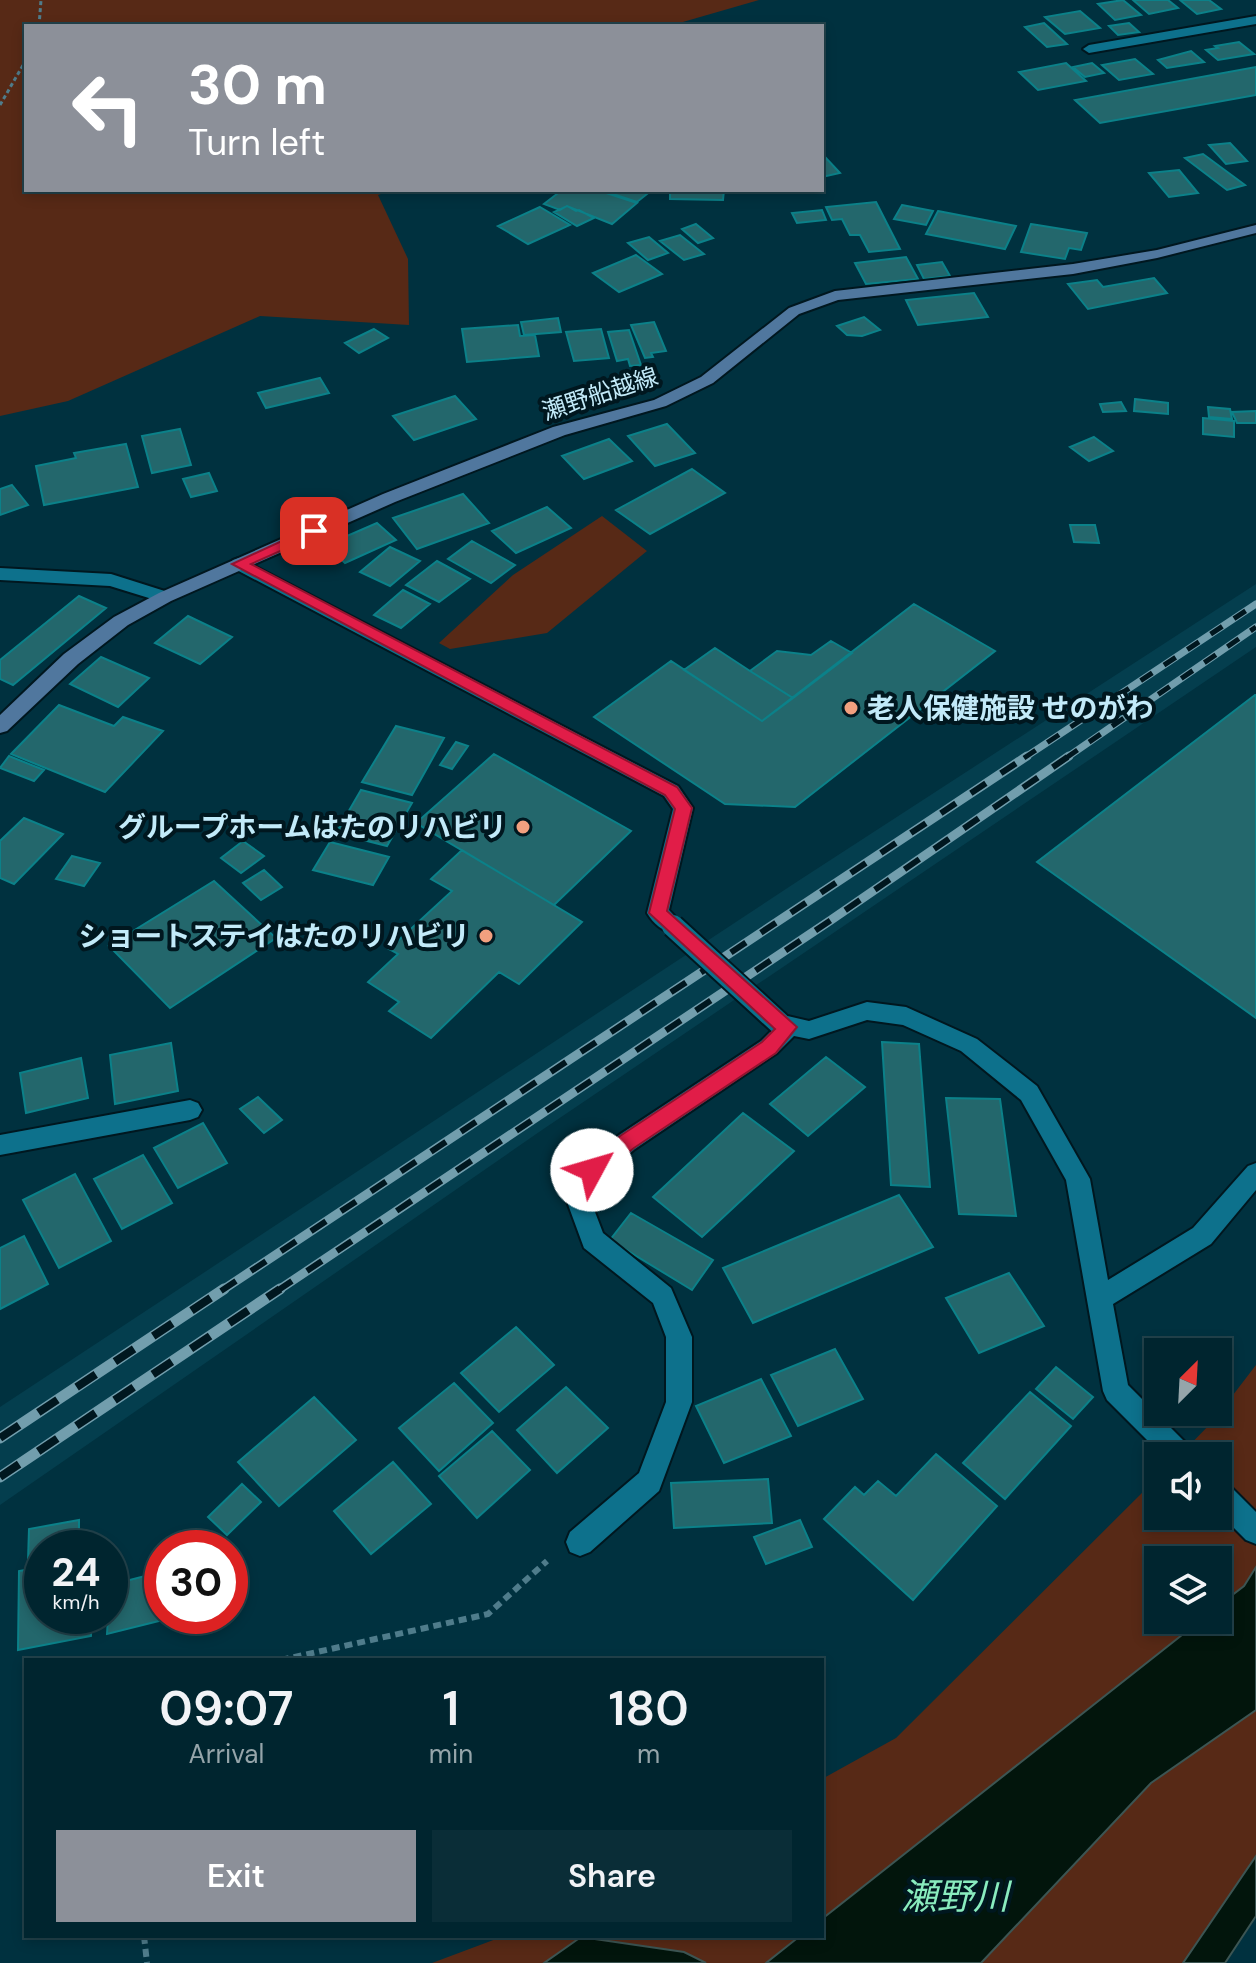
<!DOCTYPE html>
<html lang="en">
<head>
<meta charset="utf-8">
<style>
	:root { --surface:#00252f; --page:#0a2d37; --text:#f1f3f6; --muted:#95a5aa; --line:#22424b; --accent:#8c9099 }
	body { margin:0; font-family:"DM Sans","Noto Sans JP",sans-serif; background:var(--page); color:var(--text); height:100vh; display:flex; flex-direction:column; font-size:30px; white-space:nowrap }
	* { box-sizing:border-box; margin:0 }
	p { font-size:26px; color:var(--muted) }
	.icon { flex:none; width:44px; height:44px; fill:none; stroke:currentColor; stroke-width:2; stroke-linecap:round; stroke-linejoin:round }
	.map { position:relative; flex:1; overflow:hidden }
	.details { position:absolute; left:24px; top:1658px; width:800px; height:280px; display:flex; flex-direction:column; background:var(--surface); border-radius:0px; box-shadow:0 4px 12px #0003,0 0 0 2px var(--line) }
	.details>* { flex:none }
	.guide { position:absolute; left:24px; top:24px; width:800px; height:168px; border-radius:0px; box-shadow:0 4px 12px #0003,0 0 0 2px var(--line); background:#8c9099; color:#fff; overflow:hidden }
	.needle { width:52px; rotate:24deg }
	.buttons { position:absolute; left:1144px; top:1338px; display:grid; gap:16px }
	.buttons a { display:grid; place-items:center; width:88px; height:88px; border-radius:0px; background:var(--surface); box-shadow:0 4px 12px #0003,0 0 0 2px var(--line); font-size:40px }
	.speed { position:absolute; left:24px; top:1530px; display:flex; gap:16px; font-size:40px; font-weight:700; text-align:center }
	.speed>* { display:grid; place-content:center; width:104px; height:104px; border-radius:50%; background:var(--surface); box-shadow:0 4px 12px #0003,0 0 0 2px var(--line); line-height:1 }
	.speed small { font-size:20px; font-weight:400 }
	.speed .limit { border:12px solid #d22; background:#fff; color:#111 }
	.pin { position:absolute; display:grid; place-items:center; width:68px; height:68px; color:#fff; margin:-34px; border-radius:16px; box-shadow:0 4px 12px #0006 }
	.me { position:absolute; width:88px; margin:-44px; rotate:51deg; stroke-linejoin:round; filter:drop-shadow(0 0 6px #0008) }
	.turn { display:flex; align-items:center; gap:28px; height:168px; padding:0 32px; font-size:36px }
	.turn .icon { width:104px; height:104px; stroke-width:2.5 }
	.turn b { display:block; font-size:56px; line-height:68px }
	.eta { display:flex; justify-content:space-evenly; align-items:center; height:136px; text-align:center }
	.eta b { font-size:48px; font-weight:600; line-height:56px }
	.action { display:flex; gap:16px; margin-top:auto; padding:16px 32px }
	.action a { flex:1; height:92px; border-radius:0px; background:var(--accent); color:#fff; font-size:32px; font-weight:600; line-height:92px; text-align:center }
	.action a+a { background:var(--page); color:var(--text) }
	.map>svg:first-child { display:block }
	.built { fill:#043e4e }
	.green { fill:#572916 }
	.water { fill:#02150c; stroke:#3c5553; stroke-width:2 }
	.building { fill:#23676c; stroke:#0b8189; stroke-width:2 }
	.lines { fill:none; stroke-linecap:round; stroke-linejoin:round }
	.minor-casing { stroke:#00171f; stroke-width:4 }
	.secondary-casing { stroke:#00171f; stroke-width:4 }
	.path-far1 { stroke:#4f7c8b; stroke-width:3; stroke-dasharray:4 3; stroke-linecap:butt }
	.path { stroke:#4f7c8b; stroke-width:6; stroke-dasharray:8 5; stroke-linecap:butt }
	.minor { fill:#0d718c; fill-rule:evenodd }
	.secondary { fill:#50779e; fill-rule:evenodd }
	.rail-far2-casing { stroke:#729ead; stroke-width:7 }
	.rail-far1-casing { stroke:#729ead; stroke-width:9 }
	.rail-casing { stroke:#729ead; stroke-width:11 }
	.rail-far2 { stroke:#00171f; stroke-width:5; stroke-dasharray:14; stroke-linecap:butt }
	.rail-far1 { stroke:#00171f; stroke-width:6; stroke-dasharray:18; stroke-linecap:butt }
	.rail { stroke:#00171f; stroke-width:8; stroke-dasharray:23; stroke-linecap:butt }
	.minor-bridge-casing { stroke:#00171f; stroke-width:26; stroke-linecap:butt }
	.minor-bridge { stroke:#0d718c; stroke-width:22 }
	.route { fill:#e11d48; stroke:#92132f; stroke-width:2 }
	.poi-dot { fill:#f2a07f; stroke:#00171f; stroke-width:3 }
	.labels { text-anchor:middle; stroke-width:8; stroke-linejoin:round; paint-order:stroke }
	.far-street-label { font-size:24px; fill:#c2eaf9; stroke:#00171f }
	.poi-label { font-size:28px; font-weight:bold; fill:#c2eaf9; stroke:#00171f; text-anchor:end }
	.near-water-label { font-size:36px; font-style:italic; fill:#89ecbe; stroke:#00171f }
</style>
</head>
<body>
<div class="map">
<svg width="1256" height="1963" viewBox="0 0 1256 1963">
	<rect width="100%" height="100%" fill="#00313f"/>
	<path class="built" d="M1256,584V647L542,1130L0,1505V1407L795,883Z"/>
	<path class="green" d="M0,0H759L669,26H26V190H393L378,195L408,259L409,325L260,316L68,401L0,416Z
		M602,516L647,551L547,633L450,649L439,643L513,575Z
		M1256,1365V1567L1244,1586L1218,1606V1560H1158V1620H1201L822,1919V1779L896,1738L1158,1477V1516H1218V1456H1179L1213,1421Z
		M1256,1710V1856L1183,1963H981L1151,1783Z
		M504,1936H800L766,1963H706L684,1952L581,1937L544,1963H432Z"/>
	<path class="water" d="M1256,1567V1710L1151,1783L981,1963H766L800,1936H822V1919L1201,1620H1218V1606L1244,1586Z
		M1256,1856V1916L1225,1963H1183Z
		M581,1937L684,1952L706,1963H544Z"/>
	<path class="building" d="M1123,0L1141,15L1115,20L1098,4Z
		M1133,0H1168L1178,8L1149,14Z
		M1180,0H1209L1221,9L1197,14Z
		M1080,11L1100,28L1065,34L1045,17Z
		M1044,23L1067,44L1047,47L1025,27Z
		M1129,23L1139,32L1118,35L1109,26Z
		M1239,42L1254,54L1218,60L1206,50L1218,48L1215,46Z
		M1191,51L1204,62L1167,68L1158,60Z
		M1135,59L1153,74L1119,80L1102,65Z
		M1066,63L1086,81L1038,90L1019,72Z
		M1092,63L1104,73L1085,77L1073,67Z
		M1256,67V95L1100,123L1075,100Z
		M1230,143L1247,161L1226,164L1209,145Z
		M1203,154L1245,185L1227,190L1185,158Z
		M825,157L840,173L822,177V158Z
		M1179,170L1198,193L1169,197L1149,173Z
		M562,190L586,193L597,190L637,203L612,224L567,206L560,210L544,204Z
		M601,190H652L637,202Z
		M670,190H724L723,200L670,199Z
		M876,202L900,249L869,252L860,235H850L842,219L832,220L826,207Z
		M902,205L933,211L926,225L894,219Z
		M567,206L576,211L579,210L594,218L577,226L554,212Z
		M540,207L570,225L528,244L498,226Z
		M822,210L826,220L797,223L792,213Z
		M938,211L1016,226L1005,249L926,234Z
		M696,224L713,238L698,243L682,229Z
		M1031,224L1087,233L1081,250L1069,248L1065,259L1021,252Z
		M680,235L704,254L684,260L660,241Z
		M649,237L668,253L648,260L628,243Z
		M636,255L662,274L619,292L593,273Z
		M906,257L918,279L866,284L855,263Z
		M942,262L950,276L924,279L917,265Z
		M1154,278L1167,293L1088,309L1068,284L1097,280L1103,287Z
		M974,293L988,317L918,325L906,300Z
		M864,317L880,330L862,336L847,335L837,326Z
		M558,318L561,332L524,335L521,322Z
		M654,322L666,351L651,353L653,357L645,358L631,325Z
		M518,325L520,336L535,335L539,356L467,362L462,329Z
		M374,329L388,338L359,353L345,343Z
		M601,329L609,358L574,361L566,332Z
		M629,330L641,365L630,366L628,359L617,361L608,332Z
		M320,378L329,393L266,408L258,393Z
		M455,396L476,419L414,440L393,416Z
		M1135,399L1168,403V414L1134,411Z
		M1121,402L1126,411L1103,412L1100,404Z
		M1208,407L1230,409L1232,419L1209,417Z
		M1256,411V423H1237L1232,412Z
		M1203,418L1234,421V437L1203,434Z
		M667,424L695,453L655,466L628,436Z
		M180,429L191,465L152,473L142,436Z
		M1094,437L1113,451L1089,461L1070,447Z
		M609,439L632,461L584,479L562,456Z
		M126,444L138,487L44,505L36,466L76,458L74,453Z
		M692,469L725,493L650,534L616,510Z
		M209,473L217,491L191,497L183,479Z
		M12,485L28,505L0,515V489Z
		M463,494L489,523L417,549L393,518Z
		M547,507L571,528L516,553L492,531Z
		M377,523L396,540L345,563L326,545Z
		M1070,525H1095L1099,543L1074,542Z
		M472,541L515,565L491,583L448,559Z
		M390,547L420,561L390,586L360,572Z
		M437,561L470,579L439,602L406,585Z
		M403,590L430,604L401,628L374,615Z
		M79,596L106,608L13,685L0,679V660Z
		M914,604L995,651L795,807L725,804L594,717L671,661L762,721Z
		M188,616L232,637L200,664L155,643Z
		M831,641L852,653L793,698L750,671L777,651L811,655Z
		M715,648L750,671L793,698L762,721L684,670Z
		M101,657L149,678L118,707L70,684Z
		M1255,695H1256V1018L1037,862Z
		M59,705L114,726L123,717L163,731L105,792L11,754Z
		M396,726L444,738L412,795L362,782Z
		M456,742L468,746L452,769L440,765Z
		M494,754L631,831L554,905L416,823Z
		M9,756L44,770L34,781L0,768Z
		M361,790L412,803L387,846L336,833Z
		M24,818L63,834L14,884L0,878V841Z
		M243,841L264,856L241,873L221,858Z
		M330,842L389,857L373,885L313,870Z
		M462,850L582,922L519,984L499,972L431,1038L389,1011L399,1002L368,982L398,954L389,949L452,891L431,879Z
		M72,856L100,863L84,886L56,879Z
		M264,870L282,887L261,900L243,883Z
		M214,881L276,938L170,1008L109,946Z
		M882,1042L919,1044L930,1187L891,1185Z
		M171,1043L178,1091L115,1104L110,1055Z
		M826,1057L865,1087L808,1136L770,1104Z
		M81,1058L88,1098L26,1113L20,1073Z
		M258,1097L282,1120L264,1133L240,1109Z
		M946,1098L1000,1099L1016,1216L959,1214Z
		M743,1113L794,1151L702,1237L653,1197Z
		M203,1123L227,1163L178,1188L154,1148Z
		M143,1155L172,1203L122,1229L94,1179Z
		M75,1174L111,1241L59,1268L23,1200Z
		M899,1195L933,1247L753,1323L723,1268Z
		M631,1213L713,1260L692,1290L610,1240Z
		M24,1236L48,1284L0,1309V1248Z
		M1009,1273L1044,1326L979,1353L946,1298Z
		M516,1327L554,1365L499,1412L461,1373Z
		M835,1349L863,1399L798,1426L771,1375Z
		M1056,1367L1093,1397L1073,1419L1036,1389Z
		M761,1379L791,1436L724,1463L696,1406Z
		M454,1383L493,1423L439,1471L399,1428Z
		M566,1387L608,1428L557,1473L517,1430Z
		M1030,1392L1071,1426L1005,1499L963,1463Z
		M314,1397L356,1440L279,1506L238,1462Z
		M492,1431L530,1470L477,1518L439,1476Z
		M936,1454L997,1506L913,1600L824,1519L855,1487L864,1495L878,1481L896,1496Z
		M393,1462L431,1504L371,1554L334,1511Z
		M768,1479L772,1523L674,1528L671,1483Z
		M242,1484L261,1502L227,1535L208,1517Z
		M79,1520V1548H42V1558L28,1561L29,1529Z
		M800,1520L812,1547L766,1564L754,1537Z
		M219,1538L221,1548H172Z
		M42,1567V1616H91V1636L18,1650L19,1571Z
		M149,1575L150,1586L162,1583V1616H179L107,1634L110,1585Z"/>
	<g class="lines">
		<defs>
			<path id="minor" d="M1256,16V24L1089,53L1083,49L1089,45Z
				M239,558L678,786L693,808L669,910L684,926L681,932C667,936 654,925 647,913L673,809L664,796L233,568L230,564L233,560Z
				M0,568L111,574L171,593L174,597L165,603L110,586L0,580Z
				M867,1002L906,1007L977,1039L1037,1086L1090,1179L1108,1280L1193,1228L1248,1166L1256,1163V1190L1211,1244L1113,1304L1128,1385L1190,1447L1194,1456H1163L1107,1400L1103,1391L1066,1180L1021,1100L961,1051L903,1025L867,1020L809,1039L794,1036L777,1053L635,1149L601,1177L590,1199L603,1233L671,1288L692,1337V1402L659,1491L590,1552L580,1556L570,1552L566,1542L570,1532L639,1473L666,1402V1337L653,1303L584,1248L566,1199L584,1163L619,1135L761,1041L772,1030L768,1023L771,1017L779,1014L809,1021Z
				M190,1100L198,1103L202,1110L198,1117L190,1120L0,1155V1135Z
				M1218,1480L1228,1484L1256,1512V1544L1246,1540L1218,1512Z"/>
			<path id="secondary" d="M1256,225V233L1157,258L1073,274L838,300L799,314L713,383L666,406L565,435L395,502L171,601L128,625L78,664L7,731L0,733V715L64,654L114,617L159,593L383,494L553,427L654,400L701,377L789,308L835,291L1073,264L1157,250Z"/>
		</defs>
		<use href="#minor" class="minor-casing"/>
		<use href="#secondary" class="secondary-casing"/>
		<path class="path-far1" d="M39,26L41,0
			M0,105L26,60"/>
		<path class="path" d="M281,1660L488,1614L547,1561
			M144,1936L147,1963"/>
		<use href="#minor" class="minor"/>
		<use href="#secondary" class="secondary"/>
		<defs>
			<path id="rail-far2" d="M1024,758L1256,604
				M1066,758L1256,627"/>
			<path id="rail-far1" d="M221,1291L1027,756
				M277,1291L831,920L1069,756"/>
			<path id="rail" d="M0,1438L224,1289
				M0,1477L280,1289"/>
		</defs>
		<use href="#rail-far2" class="rail-far2-casing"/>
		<use href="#rail-far1" class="rail-far1-casing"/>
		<use href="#rail" class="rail-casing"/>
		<use href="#rail-far2" class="rail-far2"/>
		<use href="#rail-far1" class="rail-far1"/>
		<use href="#rail" class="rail"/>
		<defs>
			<path id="minor-bridge" d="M673,926L779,1023"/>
		</defs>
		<use href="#minor-bridge" class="minor-bridge-casing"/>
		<use href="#minor-bridge" class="minor-bridge"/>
	</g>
	<path class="route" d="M314,526L319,528V534L251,564L677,787L692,808L667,911L797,1027L776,1053L634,1148L599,1176L592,1178L585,1176L583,1170L585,1164L620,1136L762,1042L775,1029L649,913L675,809L665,795L232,564Z"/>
	<g class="poi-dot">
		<circle cx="851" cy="708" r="8"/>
		<circle cx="523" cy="827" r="8"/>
		<circle cx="486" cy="936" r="8"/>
	</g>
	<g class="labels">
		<g class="far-street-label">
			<text transform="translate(600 394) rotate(-18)" y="8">瀬野船越線</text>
		</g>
		<g class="poi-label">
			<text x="867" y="718" text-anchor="start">老人保健施設 せのがわ</text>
			<text x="507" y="837">グループホームはたのリハビリ</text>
			<text x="470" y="946">ショートステイはたのリハビリ</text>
		</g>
		<g class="near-water-label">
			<text x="955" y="1909">瀬野川</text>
		</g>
	</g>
</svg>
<div class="buttons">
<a><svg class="needle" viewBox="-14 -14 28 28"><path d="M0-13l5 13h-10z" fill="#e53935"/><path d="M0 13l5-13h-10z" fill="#95a5aa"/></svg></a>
<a><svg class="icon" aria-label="sound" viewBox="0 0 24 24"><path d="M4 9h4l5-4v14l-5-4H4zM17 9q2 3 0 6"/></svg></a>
<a><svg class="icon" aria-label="layers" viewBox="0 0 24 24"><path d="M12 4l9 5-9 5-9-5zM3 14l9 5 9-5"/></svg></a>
</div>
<div class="speed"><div>24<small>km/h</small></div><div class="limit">30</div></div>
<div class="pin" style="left:314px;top:531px;background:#d93025"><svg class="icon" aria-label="arrive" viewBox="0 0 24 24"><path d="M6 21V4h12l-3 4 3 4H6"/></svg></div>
<svg class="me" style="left:592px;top:1170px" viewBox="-20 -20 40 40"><circle r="19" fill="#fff"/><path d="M0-13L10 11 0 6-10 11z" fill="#e11d48"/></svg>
<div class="guide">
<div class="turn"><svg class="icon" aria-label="left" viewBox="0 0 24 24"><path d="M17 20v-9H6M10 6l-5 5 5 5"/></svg><div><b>30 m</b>Turn left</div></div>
</div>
<section class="details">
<div class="eta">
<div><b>09:07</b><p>Arrival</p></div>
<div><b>1</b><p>min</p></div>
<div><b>180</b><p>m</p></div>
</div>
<div class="action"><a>Exit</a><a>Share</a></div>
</section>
</div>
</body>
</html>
